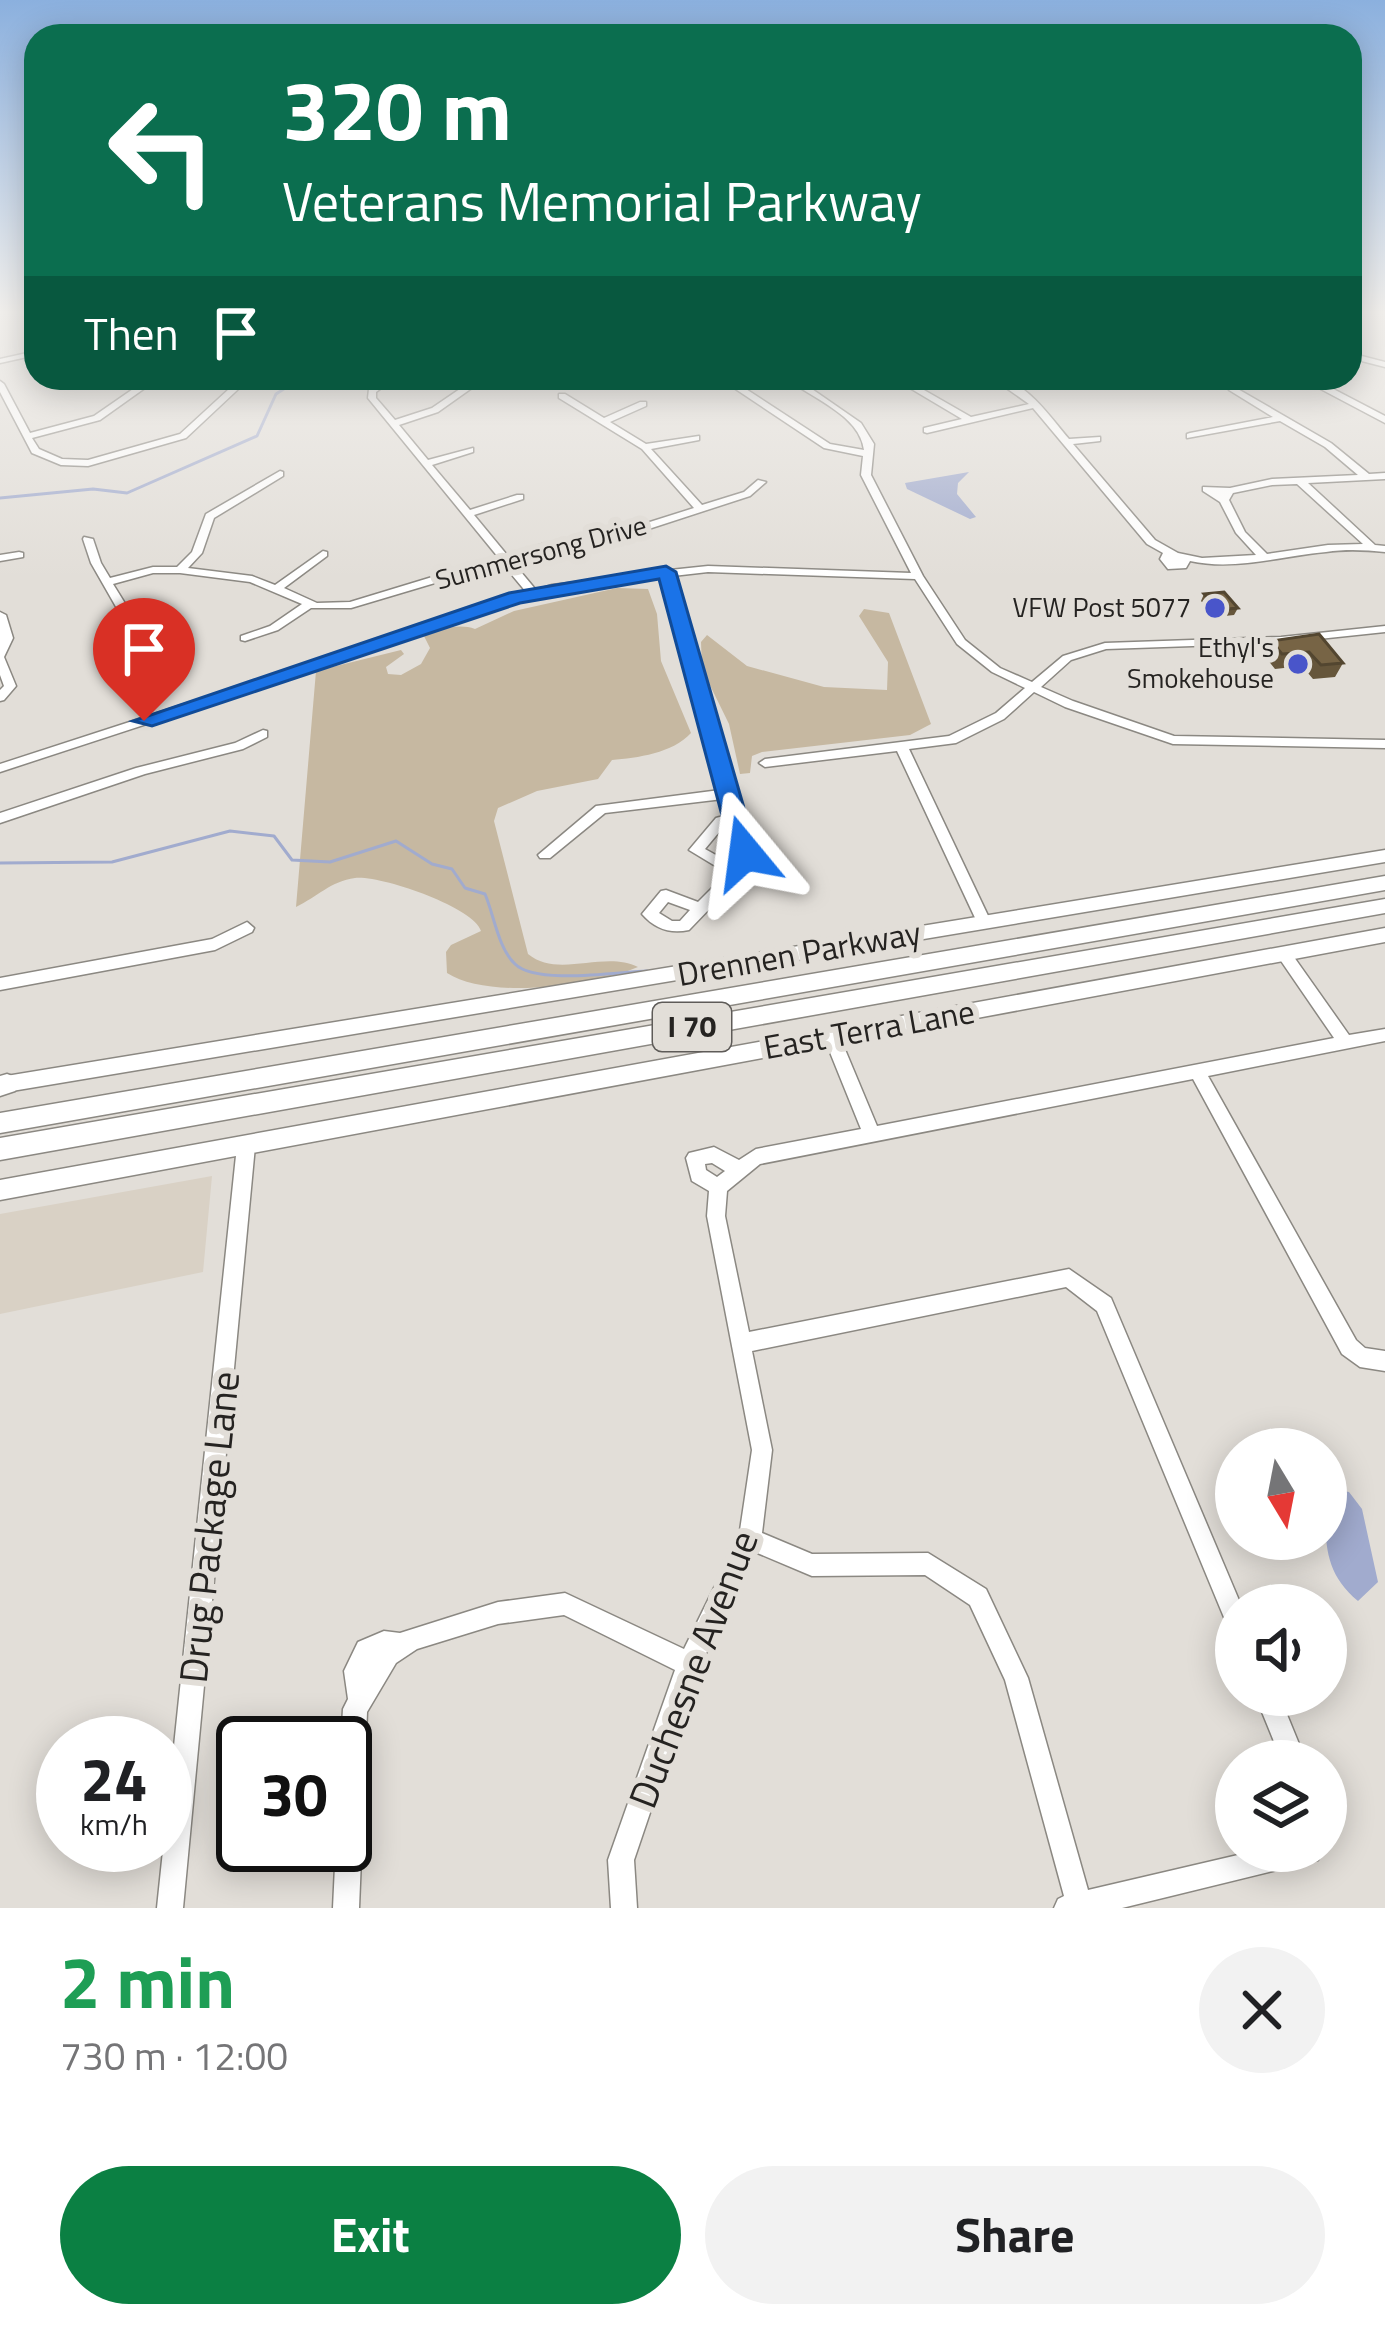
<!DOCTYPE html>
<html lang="en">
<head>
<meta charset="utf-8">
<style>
	:root { --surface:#fff; --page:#f2f2f2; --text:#202124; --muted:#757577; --accent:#0b8043 }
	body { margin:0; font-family:"Titillium Web",sans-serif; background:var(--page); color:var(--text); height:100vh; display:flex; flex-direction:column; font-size:45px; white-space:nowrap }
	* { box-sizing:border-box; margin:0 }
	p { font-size:39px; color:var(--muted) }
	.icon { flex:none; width:66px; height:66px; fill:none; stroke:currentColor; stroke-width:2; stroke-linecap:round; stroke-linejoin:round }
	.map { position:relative; height:1908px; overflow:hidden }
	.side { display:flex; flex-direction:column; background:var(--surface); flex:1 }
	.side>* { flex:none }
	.hud { position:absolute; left:24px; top:24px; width:1338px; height:366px; border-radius:36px; box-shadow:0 6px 30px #0003; background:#0b6e4f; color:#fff; overflow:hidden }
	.needle { width:78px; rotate:170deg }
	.controls { position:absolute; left:1215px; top:1428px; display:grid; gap:24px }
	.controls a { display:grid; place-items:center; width:132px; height:132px; border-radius:50%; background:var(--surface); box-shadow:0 6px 30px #0003; font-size:60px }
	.speed { position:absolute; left:36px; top:1716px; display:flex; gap:24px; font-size:60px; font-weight:700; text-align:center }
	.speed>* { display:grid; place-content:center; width:156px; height:156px; border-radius:50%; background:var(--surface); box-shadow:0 6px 30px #0003; line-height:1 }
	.speed small { font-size:30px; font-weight:400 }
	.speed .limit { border:6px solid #111; border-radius:18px; background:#fff; color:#111 }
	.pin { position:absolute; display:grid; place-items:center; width:102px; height:102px; color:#fff; margin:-123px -51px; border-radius:50% 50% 50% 0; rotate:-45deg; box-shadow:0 0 12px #0007 }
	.pin .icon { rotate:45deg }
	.me { position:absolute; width:132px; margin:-66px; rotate:344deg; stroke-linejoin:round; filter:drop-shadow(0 0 9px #0008) }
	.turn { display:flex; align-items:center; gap:42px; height:252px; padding:0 60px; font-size:54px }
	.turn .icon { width:156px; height:156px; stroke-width:2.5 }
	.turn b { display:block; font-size:84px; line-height:102px }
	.then { display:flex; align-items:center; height:114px; padding:0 60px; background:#0003; gap:24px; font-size:45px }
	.round { display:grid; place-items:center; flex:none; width:126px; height:126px; border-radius:63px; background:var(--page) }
	.overview { display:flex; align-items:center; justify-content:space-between; height:204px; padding:0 60px }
	h1 { font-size:72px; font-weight:700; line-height:90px; color:#1e9e55 }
	.primary-button { display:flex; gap:24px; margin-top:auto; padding:24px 60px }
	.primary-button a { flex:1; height:138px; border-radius:72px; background:var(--accent); color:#fff; font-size:48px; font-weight:700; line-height:138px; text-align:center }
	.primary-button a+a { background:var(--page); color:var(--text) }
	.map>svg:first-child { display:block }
	.built { fill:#d9d1c5 }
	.green { fill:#c6b8a1 }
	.water { fill:#a1abce }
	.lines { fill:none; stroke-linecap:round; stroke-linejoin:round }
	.stream { stroke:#a1abce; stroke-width:3 }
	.minor-casing { stroke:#8b8882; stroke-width:3 }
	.major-casing { stroke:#8b8882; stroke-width:3 }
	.highway-casing { stroke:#8b8882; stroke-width:3 }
	.minor { fill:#fff; fill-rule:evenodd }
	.major { fill:#fff; fill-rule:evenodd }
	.highway { fill:#fff; fill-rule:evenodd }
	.wall { fill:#66563b }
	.building { fill:#776445; stroke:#534630; stroke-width:3 }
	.route { fill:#1a73e8; stroke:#114b97; stroke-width:3 }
	.poi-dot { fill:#4955ca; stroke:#e2ded8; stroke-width:4.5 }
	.labels { text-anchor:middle; stroke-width:12; stroke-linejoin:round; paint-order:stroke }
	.far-street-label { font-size:27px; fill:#252321; stroke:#e2ded8 }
	.far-poi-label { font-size:27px; fill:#252321; stroke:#e2ded8; text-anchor:end }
	.shield { fill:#e2ded8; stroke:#5e5b58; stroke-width:3 }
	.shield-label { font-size:30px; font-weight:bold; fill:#252321 }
	.street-label { font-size:33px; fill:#252321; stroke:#e2ded8 }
	.near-street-label { font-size:39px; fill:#252321; stroke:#e2ded8 }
</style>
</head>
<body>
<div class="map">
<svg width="1385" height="1908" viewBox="0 0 1385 1908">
	<rect width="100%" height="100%" fill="#e2ded8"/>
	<path class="built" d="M212,1176L203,1272L0,1314V1214Z"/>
	<path class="green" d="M617,588L648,589L657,614L661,661L691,733C673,753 637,758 612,760L598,779L537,791L498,808L494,821L528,954C558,979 604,950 638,967C594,986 488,1000 447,973L446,952L451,945L481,931C474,907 380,875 355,878C331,881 317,897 296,907L316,671L401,650L404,654L386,667L388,674L401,675L421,664L430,648L424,636C440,629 459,623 475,629L514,611Z
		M864,609L889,613L931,724L910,735L762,752L752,756L750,773L740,774L729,724L702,669L701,642L707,635L747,666L824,687L887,690L888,662L859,616Z"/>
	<path class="water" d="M969,472L958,483L957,494L976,517L970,519L907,489L905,483Z
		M1326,1488L1349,1492L1362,1509L1378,1582L1358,1601C1319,1569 1326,1532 1326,1488Z"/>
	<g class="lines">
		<path class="stream" d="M0,498L93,489L127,493L257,436L276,394L301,378
			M0,863L112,862L230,831L274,836L292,860L330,862L396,841L432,864L452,869L465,888L485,894C494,915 498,948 515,964C536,985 617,972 647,971"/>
		<defs>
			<path id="minor" d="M36,351V355L0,363V359Z
				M1350,353L1385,362V367L1350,358Z
				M149,378H159L100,420L32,438L39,449L62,459L88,460L180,434L241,378H250L186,438L88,466L61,465L32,453L0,392V381L4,384L30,433L94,416Z
				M385,378H395L376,392V398L395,420L432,408L476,378H486L438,412L399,425L428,460L473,448V452L432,465L470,510L517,495H523V499L474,515L507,555L543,544L615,533L694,508L642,449L559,398V394H565L604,418L640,402H646V406L610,422L646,444L699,436V440L651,449L702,505L744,492L758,480L766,482L750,496L621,538L544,550L511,560L536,590L552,585L661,572L666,569L670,570L708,566L911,573L861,475L863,456L824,448L719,378H729L830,444L864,450C860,415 811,398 786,378H796L861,423L874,444L871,475L923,576L965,640L1000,668L1032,682L1063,656L1105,643L1281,637L1385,626V632L1281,643L1106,649L1071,660L1041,687L1073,701L1174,736L1385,740V748L1173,744L1065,707L1034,692L1004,719L956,743L909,749L991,922L984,927L977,922L897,751L765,767L759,763L765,759L949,736L996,713L1025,688L992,672L957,644L915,579L708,572L673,576L751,853L741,876L689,930C670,934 655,929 642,914L661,891L666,890L698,902L727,873L689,850L716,818L727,815L723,799L605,813L550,858H540L538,855L596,806L720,790L662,578L553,591L0,772V764L527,593L502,563L351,608H311L278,630L245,641L241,640V636L270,626L302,604L250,582L180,573H153L113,584L139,626L133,629L127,626L91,563L83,539L84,537L93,539L101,563L110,578L153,567H177L192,552L206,514L280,471L283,472V476L214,518L202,553L188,568L252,576L275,585L323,551L327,552V556L284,588L317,603L350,602L498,557L368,398L369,389ZM730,824L737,853L732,864L705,849L725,825ZM668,902L690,910L680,921H672L659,913Z
				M893,378H903L971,417L1029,404L992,378C1025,378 1049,416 1069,439L1100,437V441L1073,444L1155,540L1178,553L1202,558L1256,555L1236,533L1220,502L1203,491V487L1230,488L1272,479L1358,475L1325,447L1280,421L1187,438V434L1190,433L1273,417L1229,390L1236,388L1331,443L1369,474L1385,473V479L1308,483L1375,545L1385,546V552C1365,550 1346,549 1326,552C1281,556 1235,571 1190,561L1186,568L1168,569L1160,559L1163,553L1147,544L1033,408L927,433L924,432V428L962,419ZM1297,484L1363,544L1328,545L1267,554L1245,532L1229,500L1233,493L1272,485Z
				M1318,381L1385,416V423L1315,386L1314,384Z
				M19,552L23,553V557L0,561V555Z
				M0,612L6,615L13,638L4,657L16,686L4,700L0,701V690L4,686L0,675Z
				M263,730L267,731V737L243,749L145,774L0,823V813L136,768L235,743Z
				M247,922L254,928L252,932L215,950L0,990V978L212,939Z
				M1284,948L1289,950L1349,1035L1385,1029V1041L1208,1076L1356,1340L1365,1348L1385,1351V1371L1360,1367L1342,1354L1193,1079L760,1164L727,1191L725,1216L749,1332L1069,1269L1111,1298L1241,1605H1236V1630L1228,1627L1097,1311L1066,1287L752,1351L772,1450L762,1533L812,1554L928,1553L986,1589L1028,1678L1088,1890L1255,1851H1322L1318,1860L1122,1908H1054L1058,1899L1064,1896L1005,1680L970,1605L925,1575L812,1576L755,1552L699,1668L634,1860L637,1908H611L608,1860L675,1670L564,1615L498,1624L417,1649L396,1663L367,1712L359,1908H333L336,1845H345V1743H341L343,1709L348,1699L344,1671L358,1642L384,1631L400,1633L498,1602L565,1593L684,1649L739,1537L752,1450L707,1216L709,1191L692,1181L686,1158L689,1153L714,1147L739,1160L756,1149L861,1129L823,1035L825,1030L831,1029L837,1030L839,1035L877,1126L1334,1038L1279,958L1276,954L1279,950ZM712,1163L725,1171L717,1177L706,1170L705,1164Z
				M246,1138L252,1141L255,1146L183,1908H157L237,1146L240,1141Z
				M1255,1695H1279L1306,1761H1282Z"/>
			<path id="major" d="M1385,850V862L0,1093V1077Z
				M1385,928V942L0,1200V1180Z"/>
			<path id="highway" d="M1385,876V890L0,1133V1113Z
				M1385,899V913L0,1160V1138Z
				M7,1074L15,1077L19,1084L15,1091L0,1096V1076Z"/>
		</defs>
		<use href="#minor" class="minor-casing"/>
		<use href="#major" class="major-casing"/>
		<use href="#highway" class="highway-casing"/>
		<use href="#minor" class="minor"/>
		<use href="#major" class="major"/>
		<use href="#highway" class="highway"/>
	</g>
	<path class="wall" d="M1204,594L1238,608L1234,615L1215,617L1201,601Z
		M1271,641L1343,663L1335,677L1313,679L1302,666L1275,669L1264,655Z"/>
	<path class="building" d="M1224,592L1238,608L1218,610L1204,594Z
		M1319,634L1343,663L1321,665L1309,652L1282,654L1271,641Z"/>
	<linearGradient id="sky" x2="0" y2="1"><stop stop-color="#8bb0de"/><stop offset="0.54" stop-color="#f2f0ed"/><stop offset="1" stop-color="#f2f0ed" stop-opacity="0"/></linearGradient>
	<rect width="1385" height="578" fill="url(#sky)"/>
	<path class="route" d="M666,566L676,572L757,853L745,861L732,853L659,579L520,603L152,726L133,721L509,593Z"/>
	<g class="poi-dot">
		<circle cx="1215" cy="608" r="12"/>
		<circle cx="1298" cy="664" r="12"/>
	</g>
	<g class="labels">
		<g class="far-street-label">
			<text transform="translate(541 553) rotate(-15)" y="9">Summersong Drive</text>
		</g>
		<g class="far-poi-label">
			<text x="1191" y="617">VFW Post 5077</text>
			<text x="1274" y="657">Ethyl's<tspan x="1274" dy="31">Smokehouse</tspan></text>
		</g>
		<rect class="shield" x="653" y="1003" width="78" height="48" rx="9"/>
		<g class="shield-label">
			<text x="692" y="1037">I 70</text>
		</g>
		<g class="street-label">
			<text transform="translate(799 953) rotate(-10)" y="12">Drennen Parkway</text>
			<text transform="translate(869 1029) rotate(-10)" y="12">East Terra Lane</text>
		</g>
		<g class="near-street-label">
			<text transform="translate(209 1527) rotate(-84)" y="14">Drug Package Lane</text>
			<text transform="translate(693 1669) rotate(-69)" y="14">Duchesne Avenue</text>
		</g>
	</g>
</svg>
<div class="controls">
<a><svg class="needle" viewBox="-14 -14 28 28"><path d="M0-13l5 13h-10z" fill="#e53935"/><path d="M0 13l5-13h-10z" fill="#757577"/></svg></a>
<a><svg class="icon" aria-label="sound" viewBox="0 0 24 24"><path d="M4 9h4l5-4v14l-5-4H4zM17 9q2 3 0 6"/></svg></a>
<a><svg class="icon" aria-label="layers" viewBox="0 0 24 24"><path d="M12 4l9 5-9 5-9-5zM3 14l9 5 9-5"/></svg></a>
</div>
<div class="speed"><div>24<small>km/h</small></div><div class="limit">30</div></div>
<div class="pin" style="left:144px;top:721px;background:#d93025"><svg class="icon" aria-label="arrive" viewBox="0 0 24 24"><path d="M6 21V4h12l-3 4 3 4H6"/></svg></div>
<svg class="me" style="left:745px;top:853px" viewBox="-20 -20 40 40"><path d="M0-17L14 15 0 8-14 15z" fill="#1a73e8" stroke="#fff" stroke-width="4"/></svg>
<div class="hud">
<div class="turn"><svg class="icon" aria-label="left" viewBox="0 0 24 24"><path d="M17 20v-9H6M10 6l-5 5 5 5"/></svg><div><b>320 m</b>Veterans Memorial Parkway</div></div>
<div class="then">Then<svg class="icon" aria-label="arrive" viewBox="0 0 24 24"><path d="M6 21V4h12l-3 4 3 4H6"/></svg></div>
</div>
</div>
<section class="side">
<div class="overview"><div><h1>2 min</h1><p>730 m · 12:00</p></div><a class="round"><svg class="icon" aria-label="close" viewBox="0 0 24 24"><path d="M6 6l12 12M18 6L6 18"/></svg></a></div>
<div class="primary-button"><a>Exit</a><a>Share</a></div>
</section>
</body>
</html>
